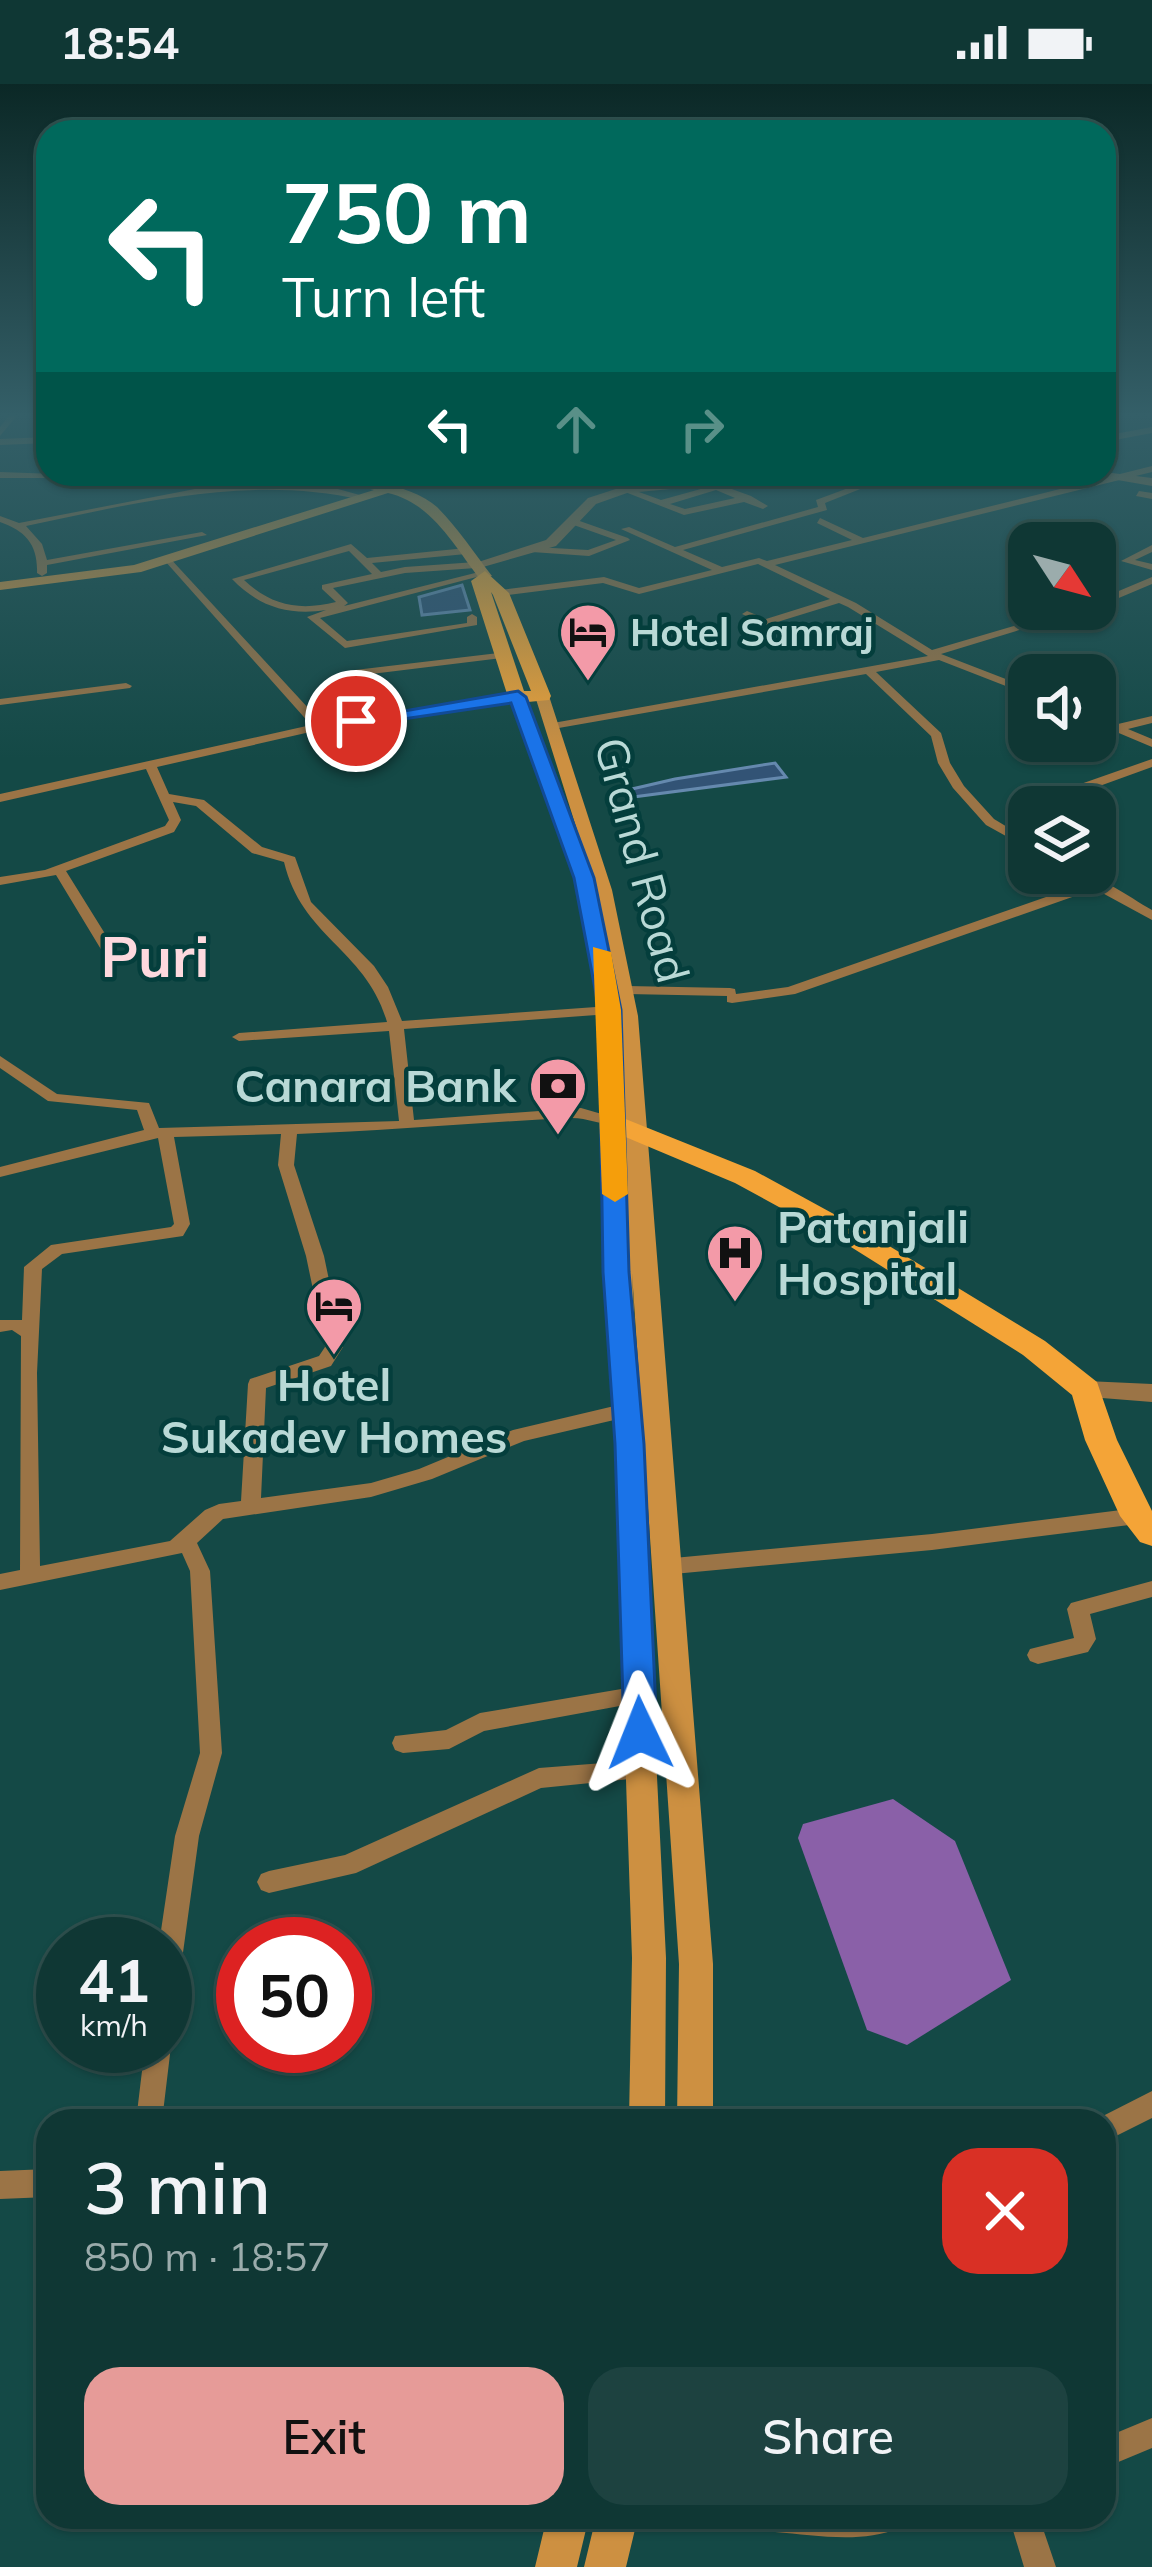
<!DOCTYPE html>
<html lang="en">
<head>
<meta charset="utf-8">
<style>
	:root { --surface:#0f3734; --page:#1d4240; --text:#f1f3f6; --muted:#9bacac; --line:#2f514f; --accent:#e69b98 }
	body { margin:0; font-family:Mulish,sans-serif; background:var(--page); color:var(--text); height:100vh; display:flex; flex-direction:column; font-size:45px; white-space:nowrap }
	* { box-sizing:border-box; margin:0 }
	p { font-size:39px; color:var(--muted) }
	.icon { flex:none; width:66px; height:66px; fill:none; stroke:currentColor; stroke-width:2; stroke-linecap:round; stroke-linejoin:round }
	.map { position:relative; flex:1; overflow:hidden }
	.details { position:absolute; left:36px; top:2025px; width:1080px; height:420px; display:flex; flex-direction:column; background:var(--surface); border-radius:36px; box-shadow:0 3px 9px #0004,0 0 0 3px var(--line) }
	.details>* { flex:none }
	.banner { position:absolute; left:36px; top:36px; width:1080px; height:366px; border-radius:36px; box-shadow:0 3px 9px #0004,0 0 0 3px var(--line); background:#00695c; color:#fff; overflow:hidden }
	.needle { width:78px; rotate:126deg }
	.buttons { position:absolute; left:1008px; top:438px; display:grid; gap:24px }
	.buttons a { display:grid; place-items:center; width:108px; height:108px; border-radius:24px; background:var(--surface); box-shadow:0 3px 9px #0004,0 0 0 3px var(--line); font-size:60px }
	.speed { position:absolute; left:36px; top:1833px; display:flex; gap:24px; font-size:60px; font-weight:700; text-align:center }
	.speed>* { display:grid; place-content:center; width:156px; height:156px; border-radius:50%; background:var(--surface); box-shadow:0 3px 9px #0004,0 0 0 3px var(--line); line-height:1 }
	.speed small { font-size:30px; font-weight:400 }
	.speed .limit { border:18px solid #d22; background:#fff; color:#111 }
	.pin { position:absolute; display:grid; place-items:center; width:102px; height:102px; color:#fff; margin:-51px; border:6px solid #fff; border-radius:50%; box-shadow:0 3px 12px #0007 }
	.me { position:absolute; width:132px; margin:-66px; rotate:358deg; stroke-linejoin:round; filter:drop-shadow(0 0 9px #0008) }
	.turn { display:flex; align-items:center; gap:42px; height:252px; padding:0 48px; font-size:54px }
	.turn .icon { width:156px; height:156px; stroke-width:2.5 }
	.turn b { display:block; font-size:84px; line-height:102px }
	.lanes { display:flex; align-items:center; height:114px; padding:0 48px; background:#0003; justify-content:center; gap:60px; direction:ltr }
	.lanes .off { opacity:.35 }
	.round { display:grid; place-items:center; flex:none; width:126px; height:126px; border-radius:36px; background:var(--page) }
	.headline { display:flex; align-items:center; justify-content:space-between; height:204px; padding:0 48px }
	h1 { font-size:72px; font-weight:600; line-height:90px }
	.primary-button { display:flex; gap:24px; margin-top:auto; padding:24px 48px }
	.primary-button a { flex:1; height:138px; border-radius:36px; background:var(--accent); color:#111; font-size:48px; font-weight:600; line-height:138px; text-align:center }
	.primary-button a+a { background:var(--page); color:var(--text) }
	.status { display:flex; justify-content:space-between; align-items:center; height:84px; padding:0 60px; background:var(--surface); direction:ltr }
	.status svg { height:33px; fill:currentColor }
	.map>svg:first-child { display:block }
	.water { fill:#8a60a8 }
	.building { fill:#325375; stroke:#6589ae; stroke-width:3 }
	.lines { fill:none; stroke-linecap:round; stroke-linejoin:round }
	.minor { fill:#9b7446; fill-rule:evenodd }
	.tertiary { fill:#9b7446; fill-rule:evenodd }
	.secondary { fill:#cd9041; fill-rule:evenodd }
	.primary { fill:#f4a437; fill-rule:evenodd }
	.route { fill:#1a73e8; stroke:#114b97; stroke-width:3 }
	.slow { fill:#f59e0b }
	.labels { text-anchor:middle; stroke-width:9; stroke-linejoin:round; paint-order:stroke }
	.far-poi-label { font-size:39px; font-weight:bold; fill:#b9d9d6; stroke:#043e3c; text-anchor:start }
	.street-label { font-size:45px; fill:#b9d9d6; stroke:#043e3c }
	.poi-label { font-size:45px; font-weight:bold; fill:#b9d9d6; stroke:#043e3c; text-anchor:end }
	.far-town-label { font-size:57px; font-weight:bold; fill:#fdd9de; stroke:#043e3c }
</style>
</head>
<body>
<div class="status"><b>18:54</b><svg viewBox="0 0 49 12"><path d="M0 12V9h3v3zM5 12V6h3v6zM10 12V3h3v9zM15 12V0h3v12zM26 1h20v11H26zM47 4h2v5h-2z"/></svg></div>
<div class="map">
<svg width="1152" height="2483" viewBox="0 0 1152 2483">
	<rect width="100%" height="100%" fill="#144946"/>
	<path class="water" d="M893,1715L955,1757L1011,1896L907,1961L867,1946L798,1754L803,1740Z"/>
	<path class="building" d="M462,501L470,526L422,531L419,513Z
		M775,679L786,693L633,713L632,705L675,695Z"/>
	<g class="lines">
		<path class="minor" d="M12,328H20L0,352V343Z
			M48,353V359L0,361V355Z
			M1152,382V388L775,481L856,519L932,566L1072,525H1088L941,570L1029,604V611L939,576L876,588L941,649L950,679L964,702L994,735L1029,756V765L986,741L953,704L938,679L931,652L866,590L553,645L547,642L553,639L928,572L848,523L839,519L774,539L819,560L820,562L815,565L742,530L747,527L766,535L830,515L758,480L639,510L603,499L501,512L496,509L501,506L604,493L639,504L712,486L621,445L629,443L675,463L818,423L816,416L886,390H898L825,419L827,426L683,466L722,483L759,474L767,477L852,456L817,439L820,434L863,454Z
			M0,388L83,391L79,394H0Z
			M704,395L751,412L768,422L763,425L744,418L684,431L620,406L628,404L661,416L708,403L700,398ZM716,406L735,414L685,425L670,420Z
			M286,399L327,402L367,413L362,416C251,390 135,419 26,442L42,460L47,476L202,448L207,451L47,481V489L42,492L37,489C38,461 26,447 0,438V432L19,439L195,405Z
			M1139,407L1152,409V415L1136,412Z
			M574,435L628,454L630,456L589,472L532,468V464L535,463L588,466L616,456L571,440V436Z
			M351,460L367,474L466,464L471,467L466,470L372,479L381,488L405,483L476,478L481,481L476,484L405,489L333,504L348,519L344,522L483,487L488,490L320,534L347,557L467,539V533L472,530L477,533V541L345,564L307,533L326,526C288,532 258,522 232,495ZM349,467L372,490L322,501V505L336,518C300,527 271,522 244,496Z
			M1152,461V468L1135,476L1152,480V486L1121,477Z
			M168,472L322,639L517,610L523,613L517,616L319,646L157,683L169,710L204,716L262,763L295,773L311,818L374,882L388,903L402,937L610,922L617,926L610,930L404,945L414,1036L581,1024L619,1035L621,1038L619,1041C603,1042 588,1034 572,1034C481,1038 389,1047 297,1050L294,1081L324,1172L343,1263L331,1282L266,1304L261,1414L371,1399L419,1385L513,1346L627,1319L634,1321L636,1326L634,1331L627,1333L524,1357L432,1395L371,1413L223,1435L197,1459L210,1487L222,1669L199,1752L178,1905L174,1913L165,1917V1860H159L175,1752L200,1669L190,1487L182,1469L0,1506V1490L20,1486L21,1252L12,1246L0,1248V1236H22L24,1183L51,1161L171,1143L174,1140L158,1054L0,1093V1083L144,1046L137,1026L48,1017L0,984V972L57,1010L149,1019L159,1044L399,1037L389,947L239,957L232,953L239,949L387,938C366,865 302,854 284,778L252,769L196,722L173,718L181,736L174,748L66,787L117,869L115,872H105L56,791L0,801V793L45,786L165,742L169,736L146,685L0,718V710L311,641L165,477L163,475ZM281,1050L278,1081L306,1172L325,1263L319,1272L250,1295L248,1300L241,1417L219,1420L205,1426L170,1457L40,1482L37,1289L42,1185L62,1170L183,1152L190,1140L174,1053Z
			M1152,493V500L1095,524V517Z
			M507,568L511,569V573L355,592L350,589L355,586Z
			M126,599L132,602L130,604L0,621V615Z
			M1095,632L1118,640L1152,632V639L1128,645L1152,655V663L1095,639Z
			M1152,675V683L1083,708L1060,723H1046L1075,702Z
			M1070,789C1099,789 1127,812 1152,826V836L1095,805L795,910L732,919L727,918V912L627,910L620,906L627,902L730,904L735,905L736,910L788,903L1086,799Z
			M1137,1424L1144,1427L1147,1432L1144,1437L1137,1440L932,1466L663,1491L656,1489L653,1483L656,1477L663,1475L932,1450Z
			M1152,1497V1513L1090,1530L1096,1555L1088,1568L1038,1580L1030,1577L1027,1571L1030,1565L1074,1554L1067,1525L1071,1519Z
			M639,1602L647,1605L650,1611L647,1617L484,1647L449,1665L403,1669L395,1666L392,1659L395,1652L446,1646L480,1629Z
			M642,1676L650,1679L653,1686L650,1693L541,1704L356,1789L269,1809L261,1806L257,1798L261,1790L269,1787L345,1771L539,1684Z
			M165,1952L171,1962L162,2037H136L145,1962H165Z
			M1152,2007V2034L1104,2058V2037L1095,2036Z
			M48,2085V2113L0,2115V2087Z
			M1152,2334V2364L1104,2384V2354Z
			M760,2433H903L899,2444C861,2460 815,2451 775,2448L764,2444Z
			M1009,2433H1039L1056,2483H1024Z"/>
		<path class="tertiary" d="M1152,343V349L1104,358V352Z
			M1104,388L1152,394V402L1083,390Z
			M713,390H729L704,402L627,409L596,420L556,462L476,485L469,481L546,456L588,414L625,402L702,395Z
			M1086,1297L1152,1300V1318L1077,1312L1074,1306Z"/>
		<path class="secondary" d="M308,390C343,390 411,399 437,423C457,443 475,470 492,492L480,495C454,462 432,419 388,409L141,488L0,506V498L134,481L374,406Z
			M517,609L524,613L588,781L535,612L542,608L549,612L612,806L638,932L713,1880V2037H677L679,1880L632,1189L666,1874L665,2037H629L632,1874L600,926L575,794L510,613Z
			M547,2433H589L577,2483H535Z
			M596,2433H638L626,2483H584Z"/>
		<path class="primary" d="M485,487L509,509L551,612L549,616L517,619L508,613L471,497ZM491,508L493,511L531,607H524Z
			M613,1030L755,1087L863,1146L1045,1257L1097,1298L1117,1356L1152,1427V1462L1140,1458L1120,1432L1085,1356L1072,1311L1023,1271L843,1158L735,1099L604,1044L600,1038Z"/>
	</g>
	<linearGradient id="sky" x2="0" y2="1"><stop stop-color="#0b2826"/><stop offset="0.49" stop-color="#345f68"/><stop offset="1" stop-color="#345f68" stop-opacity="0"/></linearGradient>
	<rect width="1152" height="675" fill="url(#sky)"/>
	<path class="route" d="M518,607L526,613L594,794L621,926L629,1188L644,1360L657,1649L653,1659L640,1663L628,1659L624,1649L615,1360L603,1188L599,926L574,794L511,619L356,642L347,637Z"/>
	<path class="slow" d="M593,863L611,868L621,926L628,1110L615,1118L602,1110Z"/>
	<defs>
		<symbol id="hotel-pin" viewBox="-11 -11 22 30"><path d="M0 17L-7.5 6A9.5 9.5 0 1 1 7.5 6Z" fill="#f39aa8" stroke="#043e3c"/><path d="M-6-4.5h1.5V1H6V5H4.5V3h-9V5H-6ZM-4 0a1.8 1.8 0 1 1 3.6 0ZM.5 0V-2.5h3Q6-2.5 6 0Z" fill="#111"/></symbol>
		<symbol id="bank-pin" viewBox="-11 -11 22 30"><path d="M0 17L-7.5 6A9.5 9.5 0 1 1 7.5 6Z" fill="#f39aa8" stroke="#043e3c"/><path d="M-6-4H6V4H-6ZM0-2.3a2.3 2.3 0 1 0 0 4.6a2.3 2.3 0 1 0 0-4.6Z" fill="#111"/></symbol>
		<symbol id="hospital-pin" viewBox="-11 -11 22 30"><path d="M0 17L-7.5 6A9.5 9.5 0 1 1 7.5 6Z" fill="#f39aa8" stroke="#043e3c"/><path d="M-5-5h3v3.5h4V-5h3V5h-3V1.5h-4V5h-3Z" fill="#111"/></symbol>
	</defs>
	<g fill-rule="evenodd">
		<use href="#hotel-pin" x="555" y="515" width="66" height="90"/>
		<use href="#bank-pin" x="525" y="969" width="66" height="90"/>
		<use href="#hospital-pin" x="702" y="1136" width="66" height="90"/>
		<use href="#hotel-pin" x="301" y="1189" width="66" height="90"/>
	</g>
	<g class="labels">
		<g class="far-poi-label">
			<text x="630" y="562">Hotel Samraj</text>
		</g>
		<g class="street-label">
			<text transform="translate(642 776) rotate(75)" y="16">Grand Road</text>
		</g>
		<g class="poi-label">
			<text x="516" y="1018">Canara Bank</text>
			<text x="777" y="1159" text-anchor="start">Patanjali<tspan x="777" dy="52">Hospital</tspan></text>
			<text x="334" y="1317" text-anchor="middle">Hotel<tspan x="334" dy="52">Sukadev Homes</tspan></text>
		</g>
		<g class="far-town-label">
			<text x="155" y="893">Puri</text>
		</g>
	</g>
</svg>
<div class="buttons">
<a><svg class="needle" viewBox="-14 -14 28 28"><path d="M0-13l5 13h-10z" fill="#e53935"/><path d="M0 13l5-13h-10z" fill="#9bacac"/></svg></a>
<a><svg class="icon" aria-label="sound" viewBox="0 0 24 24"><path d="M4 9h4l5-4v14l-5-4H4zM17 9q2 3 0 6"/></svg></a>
<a><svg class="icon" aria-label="layers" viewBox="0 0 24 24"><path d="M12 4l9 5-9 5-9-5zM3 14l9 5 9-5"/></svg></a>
</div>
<div class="speed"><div>41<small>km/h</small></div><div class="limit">50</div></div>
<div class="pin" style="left:356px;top:637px;background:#d93025"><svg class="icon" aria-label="arrive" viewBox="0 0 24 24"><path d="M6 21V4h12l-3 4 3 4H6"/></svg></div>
<svg class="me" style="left:640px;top:1649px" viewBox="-20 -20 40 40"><path d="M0-17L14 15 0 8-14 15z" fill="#1a73e8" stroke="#fff" stroke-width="4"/></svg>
<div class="banner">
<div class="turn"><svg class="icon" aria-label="left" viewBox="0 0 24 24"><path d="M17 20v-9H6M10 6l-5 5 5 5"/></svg><div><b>750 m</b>Turn left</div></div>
<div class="lanes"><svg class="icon" aria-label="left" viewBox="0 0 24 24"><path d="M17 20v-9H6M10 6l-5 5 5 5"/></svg><svg class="icon off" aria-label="ahead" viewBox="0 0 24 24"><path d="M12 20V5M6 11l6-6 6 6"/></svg><svg class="icon off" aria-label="right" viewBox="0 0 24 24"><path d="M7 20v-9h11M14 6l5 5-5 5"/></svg></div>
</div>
<section class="details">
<div class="headline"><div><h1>3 min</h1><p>850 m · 18:57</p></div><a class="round" style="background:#d93025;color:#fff"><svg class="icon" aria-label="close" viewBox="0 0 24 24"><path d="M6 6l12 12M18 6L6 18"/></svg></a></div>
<div class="primary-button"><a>Exit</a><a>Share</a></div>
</section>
</div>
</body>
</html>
